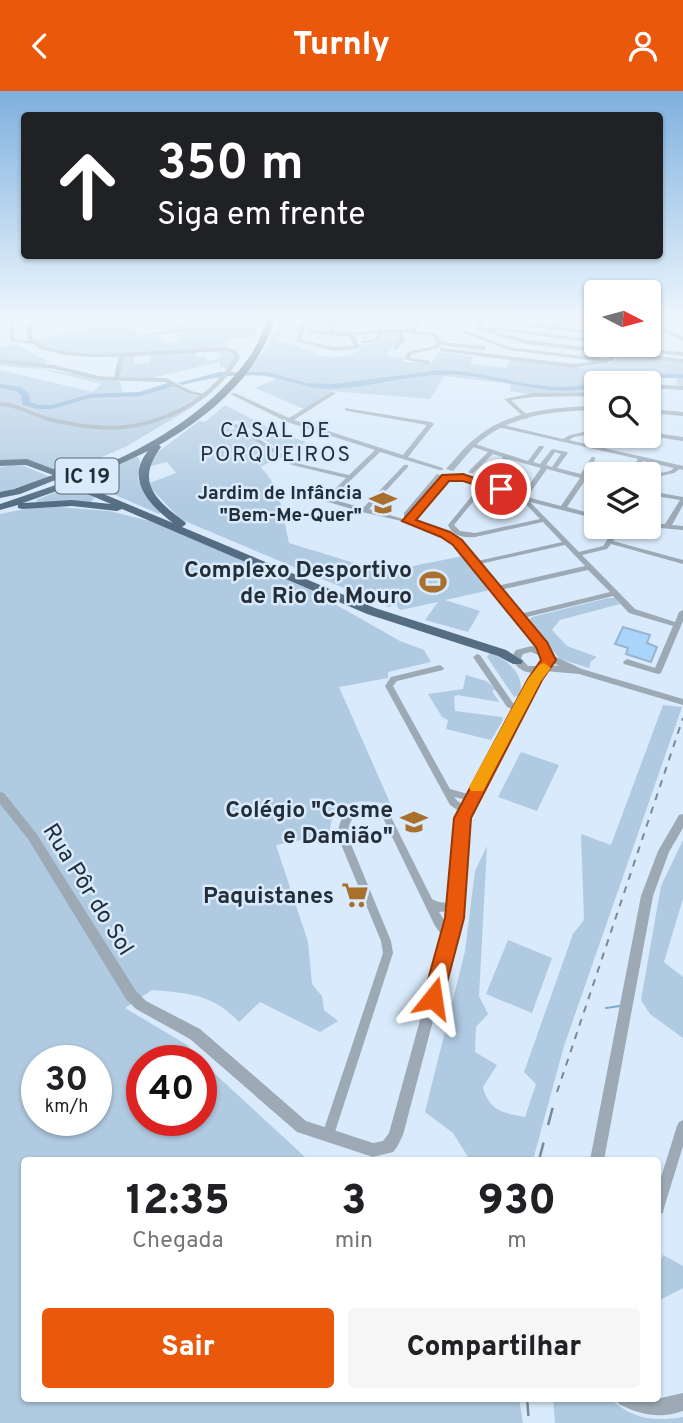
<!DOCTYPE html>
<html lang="pt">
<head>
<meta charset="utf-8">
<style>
	:root { --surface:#fff; --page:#f6f6f6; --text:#202124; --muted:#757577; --accent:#ea580c }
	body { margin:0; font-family:Overpass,sans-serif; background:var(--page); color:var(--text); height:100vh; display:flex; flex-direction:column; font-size:26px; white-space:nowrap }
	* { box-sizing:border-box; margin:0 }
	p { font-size:23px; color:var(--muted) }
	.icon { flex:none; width:38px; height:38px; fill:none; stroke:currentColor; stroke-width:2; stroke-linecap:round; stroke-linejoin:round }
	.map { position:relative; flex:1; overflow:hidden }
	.details { position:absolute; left:21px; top:1066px; width:640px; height:245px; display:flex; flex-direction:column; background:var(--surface); border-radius:7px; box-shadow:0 2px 5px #0004 }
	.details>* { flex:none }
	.banner { position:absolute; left:21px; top:21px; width:642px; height:147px; border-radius:7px; box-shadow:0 2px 5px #0004; background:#202124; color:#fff; overflow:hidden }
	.needle { width:46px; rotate:96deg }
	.tools { position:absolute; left:584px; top:189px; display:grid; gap:14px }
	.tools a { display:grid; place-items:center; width:77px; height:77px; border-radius:7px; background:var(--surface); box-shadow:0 2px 5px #0004; font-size:35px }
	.speed { position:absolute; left:21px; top:954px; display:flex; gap:14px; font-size:35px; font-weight:700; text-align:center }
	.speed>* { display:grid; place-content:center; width:91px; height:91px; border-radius:50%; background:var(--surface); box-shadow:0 2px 5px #0004; line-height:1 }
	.speed small { font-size:18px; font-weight:400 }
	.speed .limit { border:10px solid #d22; background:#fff; color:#111 }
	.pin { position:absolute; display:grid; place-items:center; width:60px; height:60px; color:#fff; margin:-30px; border:4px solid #fff; border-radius:50%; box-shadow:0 2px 7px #0007 }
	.me { position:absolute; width:77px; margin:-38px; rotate:15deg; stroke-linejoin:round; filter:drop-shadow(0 0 5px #0008) }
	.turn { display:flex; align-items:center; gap:24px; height:147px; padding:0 21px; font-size:32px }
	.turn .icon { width:91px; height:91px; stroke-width:2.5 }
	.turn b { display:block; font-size:49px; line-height:60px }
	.eta { display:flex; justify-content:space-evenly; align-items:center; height:119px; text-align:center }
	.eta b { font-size:42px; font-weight:800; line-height:49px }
	.cta { display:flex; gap:14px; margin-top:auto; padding:14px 21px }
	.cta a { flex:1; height:80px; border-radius:7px; background:var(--accent); color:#fff; font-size:28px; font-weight:800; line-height:80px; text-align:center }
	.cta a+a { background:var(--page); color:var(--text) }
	header { display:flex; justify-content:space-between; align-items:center; height:91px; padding:0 21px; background:var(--accent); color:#fff; font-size:32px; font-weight:800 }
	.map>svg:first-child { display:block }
	.green { fill:#b0cae1; fill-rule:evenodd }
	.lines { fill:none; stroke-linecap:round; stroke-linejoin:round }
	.stream { stroke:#7fa9cf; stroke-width:2 }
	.river { fill:#7fa9cf; fill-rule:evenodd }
	.building { fill:#a9d4fc; stroke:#98b5cf; stroke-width:2 }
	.pedestrian { stroke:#9daab6; stroke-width:4.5 }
	.minor { fill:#9daab6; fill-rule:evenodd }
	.tertiary { fill:#9daab6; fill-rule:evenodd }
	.trunk { fill:#556d83; fill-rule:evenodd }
	.rail-far1 { stroke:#7b8997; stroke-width:2; stroke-dasharray:7 7; stroke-linecap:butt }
	.rail { stroke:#7b8997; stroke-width:2.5; stroke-dasharray:18 18; stroke-linecap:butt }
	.trunk-bridge { stroke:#556d83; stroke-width:10 }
	.route { fill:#ea580c; stroke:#983908; stroke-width:2 }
	.slow { fill:#f59e0b }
	.labels { text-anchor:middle; stroke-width:5; stroke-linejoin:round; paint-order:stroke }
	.far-poi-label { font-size:19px; font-weight:bold; fill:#232e39; stroke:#d8eafb; text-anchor:end }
	.far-neighbourhood-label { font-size:21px; letter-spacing:2px; fill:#232e39; stroke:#d8eafb }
	.shield { fill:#d8eafb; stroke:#596673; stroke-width:2 }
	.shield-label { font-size:21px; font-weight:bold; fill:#232e39 }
	.poi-label { font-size:23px; font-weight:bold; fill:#232e39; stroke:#d8eafb; text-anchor:end }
	.street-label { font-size:23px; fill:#232e39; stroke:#d8eafb }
</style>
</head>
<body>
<header><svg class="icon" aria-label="back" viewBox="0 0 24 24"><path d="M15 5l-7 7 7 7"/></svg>Turnly<svg class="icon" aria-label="person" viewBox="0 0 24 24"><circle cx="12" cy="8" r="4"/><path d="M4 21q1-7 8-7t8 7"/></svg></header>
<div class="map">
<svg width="683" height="1332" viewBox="0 0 683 1332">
	<rect width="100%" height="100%" fill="#d8eafb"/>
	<path class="green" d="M81,226H130L125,228L141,246L159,244L163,252L179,250L180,241L208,237C195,232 177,244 163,237L182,232L184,226H261L254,246L228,248L225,255C184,258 64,275 33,249L76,241H88V229Z
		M280,226H282L281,242L276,250L300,255L299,258L315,261L314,264C329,267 348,267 361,259L360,254L376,252L385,242L396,241L400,250L387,261L390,267L402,266L403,271L432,272L438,261L473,266L470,273L506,277L511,268L582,277L610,272L622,265L683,272V295L677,294V286H624L597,292V300L528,303L510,300L511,293L444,285L430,308L332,300L335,298L304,318L255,297L276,288L264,284L244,285L268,255Z
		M16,253L47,270L42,274L0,270V257Z
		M219,259L234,264L228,278L220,276V271L151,287L118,288L124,264H134V273L149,272V263L196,260L197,266H205L208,270L221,267Z
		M0,271C40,276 79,286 119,289L124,303L140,302L171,291L184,301L199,306C183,314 167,325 150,330C122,339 80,336 52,327C34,321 19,311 0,312V279L93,301L101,293L41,278L0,275Z
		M0,314H8L51,330L130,337L164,329L196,314L127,355L63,383L32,370H0Z
		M225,314L279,342L306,351L285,363L237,329L226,334L231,339L236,337L279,367L260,376C281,394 283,426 289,452L374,478L378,482L463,465L490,499L445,509L480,520L468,541L425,529L438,511L400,519L396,513L389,516L180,428L147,393L176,382L167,371L151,375L150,367L199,330L205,331Z
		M137,365L140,370L138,389L162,420L159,423L83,390Z
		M9,375H24L50,386L0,402V376Z
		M72,395L96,405L90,412H38L36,409Z
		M58,416L109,420L158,432L312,500L400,550L424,559L431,571L388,581V587L339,596L391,714C364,708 330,706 330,743L276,754L308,851L312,893L322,905L324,919L338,930L320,941L260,911L239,931C213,903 188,902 152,899L125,917L187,954L201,969L142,970V1029H201V970L305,1066L313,1069H24V1307H519L523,1332H0V423L30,417ZM37,970H96V1029H37Z
		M608,507H615L620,513L560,529L552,539L567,555L597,566L591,570L589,577L560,568L528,530L532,526Z
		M490,562C508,569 525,583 520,604L514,606L487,566Z
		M466,584L486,590L496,598L492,600L499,611L457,604L454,606L455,620L502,626L503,629L491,649L446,638L448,629L442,626L428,603L463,598Z
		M663,614L682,616L564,955L533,1069H470L453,1042L425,1021L465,860L475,780L487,755L479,905L488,923L476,936L475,961L497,974L483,996C489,1020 503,1022 525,1026L536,993L524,981L573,843L584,829L581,743L611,754Z
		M521,661L559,674L537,720L498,706Z
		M683,749V808L664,871L683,886V947L650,923L641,909L661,795Z
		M508,849L552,867L532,922L486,903Z
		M663,1164L683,1175V1197L658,1210V1165L662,1167Z
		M553,1307H609C633,1328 652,1331 683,1326V1332H555Z"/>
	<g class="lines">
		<path class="stream" d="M606,917L620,915"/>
		<path class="river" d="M441,279C483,280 523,296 565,296C585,296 603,287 623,284C642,280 664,283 683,283V287H626L607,292H597V295C551,309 507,288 460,284C417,281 376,296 334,298C309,299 289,288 266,285C238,281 209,288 182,294L178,292L220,281H267L306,292L332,293Z
			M171,291L175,293L174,295L140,305L90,307L52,318H38L23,314L21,304L16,300L0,297V293L21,296L29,303L30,311L39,314H52L90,303L139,301Z"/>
	</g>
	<path class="building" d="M623,536L650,544L647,552L657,556L651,571L626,563L628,557L615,553Z"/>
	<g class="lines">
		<path class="pedestrian" d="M582,385L593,368"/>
		<path class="minor" d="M9,226H13L14,248L34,251V253L10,250Z
			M151,226H159L135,234L133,233Z
			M334,226H339L332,235L336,241L340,242L398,238L412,239L419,227H421L423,228L416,240L437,243L442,251L484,255L487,257L484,259L441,254L438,257L412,263L410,267L430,270V272L428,273L404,268L408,261L434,255L437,252L433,245L401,241L405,249L396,259L393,257L400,249L396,241L384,242L378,250L364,252H362V250L374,248L379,242L354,244L360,256L357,258L333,260L296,250L302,228L331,231ZM306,231L329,233L328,235L331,240L310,239H308V241C322,243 336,246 349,245L354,255L333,256L301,249Z
			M526,226H539L548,229L546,230Z
			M493,229L549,235L558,229L597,234V236L559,232L554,236L597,241V243L553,238L550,241L548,240V238L493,231L476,232L474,231L476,230Z
			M202,236L204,237V238L145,245L143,244L145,243Z
			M490,236L597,249V252L488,238V237Z
			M466,240L509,256L606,268L609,267L613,254H617L613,269L607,272L573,277L440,260V258L442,257L573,273L596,270L508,259L464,242V241Z
			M659,259L683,261V265L657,262L656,261Z
			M122,262L125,264L119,286L166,287L191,300L208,304L205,306L187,302L165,291L99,289L54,278L0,272V268L54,274L99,285L114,286L119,264Z
			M649,293L683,295V299L649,297Z
			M331,301L336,302L294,329L403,364L427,334L347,320L345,319V317L431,331L434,333L408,366L443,377V379H439L380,361L331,408L363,417L404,374H408V376L369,418L410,430V432L362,421L325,410V408L346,387L292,374L231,334L236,333L296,372L349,384L375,359L287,331L230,303L235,302L289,327Z
			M597,301V305L533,306L511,309L528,325L529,326L526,328L504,308L533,302Z
			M651,319L656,320L655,342L683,346V350L649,345Z
			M500,333L563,348L570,344L597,338V342L574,346L569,349L683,375V379L680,378L674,382L656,386L651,394L649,395V388L652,384L670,380L674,377L643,370L634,383H628L638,368L498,336L497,335Z
			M472,352L528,370L539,355H543L544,356L533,371L540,373L552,358L567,361L568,362L557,377L597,387V391L586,388L567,416L597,424V428L530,411L579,461L603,455L616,436H622L613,450L683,469V473L611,453L607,458L582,464L635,518L675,531L679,521L683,519V530L661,582L658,583L624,573L623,571L627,568L655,577L673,535L629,522L613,505L519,528H516L515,526L516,524L610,501L588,479L496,500H493V496L585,475L565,454L475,474L473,473V471L562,451L543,431L475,446C463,447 453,445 448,434L480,395L462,389L449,387V385C463,384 476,392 487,391V393L522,404L541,377L508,368L493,385H489V383L503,366L493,363L473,382H469V380L488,361L470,355L469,354ZM555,361L561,363L552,376L546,374ZM547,378L580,387L561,415L527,406ZM485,396L521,408L540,428L475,442L460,440L454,434Z
			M649,400L683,406V414L672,434L683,435V439L648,436H649V432L665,433L680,409L649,404Z
			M477,563L480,564L513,612L522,616L523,618L522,620L519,621L507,616L473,566Z
			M440,574L444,577L443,579L397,590L393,595L450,698L475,705L477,707L475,709L472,710L454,706C458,712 466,714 470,720L468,723L465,724L450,714L385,595L391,586Z
			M363,715L378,718L389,722L432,808C445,815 448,809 460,813L461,816L460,819L439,821L454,845L453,848C444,851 440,841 435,835L383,727C363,718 347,722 348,746L391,850L393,862L334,1044L332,1048L328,1050L324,1048L322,1044L383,862L381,850L338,746C338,728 345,719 363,715Z
			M683,1029V1055L664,1117L663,1122L658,1123V1096L677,1035L679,1031Z"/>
		<path class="tertiary" d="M36,226H43L33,235L32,247L45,256L64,260L91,263L121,262L225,256L235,259L240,266C219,305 175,331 131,337C107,341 80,337 56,332C37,328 20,316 0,315V311C21,312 37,324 57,328C81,333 109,337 133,333C173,326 215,302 234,266L231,261L225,260L121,266H91L64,264L40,258L27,249V234Z
			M472,226H478L480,232L487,238L527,249L683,268V272L526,253L483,240L475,234Z
			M591,226H597V229Z
			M649,226L683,228V232L649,230Z
			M649,230L683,246V250L649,234Z
			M597,315V319C557,320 515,323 483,348C471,357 463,369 453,380L446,378C456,367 465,355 477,346C510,319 555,316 597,315Z
			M649,318L683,321V325L649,322Z
			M437,383L444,385L411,424L412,430L449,442L460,450L545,552L552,564L582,578L683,608V614L579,583L545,580L468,727L460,827L403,1044L397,1056L393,1061L373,1066L297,1041L190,948L136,918L126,908L28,748L0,713V701L4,702L36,742L136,900L146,910L200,938L306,1030L373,1052L383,1050L389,1042L448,827L456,727L535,582C523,582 517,577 511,567L516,559L532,555L539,557L454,454L443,446L404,431V422ZM531,561C542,565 550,571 560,575L550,574L546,572L537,575H528L521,567L523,563Z
			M683,723V737L669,761L653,805L604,1069H590L641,805L658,760L679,724Z
			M683,1302V1320C660,1328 640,1324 619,1313L616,1307H661Z"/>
		<path class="trunk" d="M269,226H277C271,238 267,250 260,262C239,300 197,333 159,354L161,356C135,391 155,409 185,431L186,433L182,436L375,517L506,559L523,570L521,573H513L498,565L367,523L122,418L117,420L72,415L22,418L18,417V414L0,419V413C92,383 192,346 250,265C258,254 263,239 269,226ZM148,360C125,388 149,414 173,432L82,394L77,397L78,399L111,413L72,409L23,412L82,391Z
			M27,368L61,381L91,370L96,373L20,403L0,407V401L14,398L53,384L26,374L0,375V369Z"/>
		<path class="rail-far1" d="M557,1001L683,627"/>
		<path class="rail" d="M539,1069L557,1000
			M527,1307L529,1332"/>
		<path class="trunk-bridge" d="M57,382L87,395"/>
	</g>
	<linearGradient id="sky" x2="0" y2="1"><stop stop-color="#7eb0de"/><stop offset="0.55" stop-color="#edf6fd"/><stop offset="1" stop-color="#edf6fd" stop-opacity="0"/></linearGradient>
	<rect width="683" height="413" fill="url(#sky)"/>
	<path class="route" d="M463,383L506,398L501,402L463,390H449L416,429L450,441L462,449L547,551L556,569L542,589L471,727L464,827L443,907L440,914L433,917L426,914L423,907L445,827L454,727L528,588L541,569L536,556L453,454L441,446L402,430L442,384Z"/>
	<path class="slow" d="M544,572L551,577L541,590L483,700H471L469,696L528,588L539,574Z"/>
	<defs>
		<symbol id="school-bare" viewBox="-9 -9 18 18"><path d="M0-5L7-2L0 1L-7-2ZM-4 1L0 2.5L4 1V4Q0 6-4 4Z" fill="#a86f2d" stroke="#d8eafb" stroke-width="2.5" paint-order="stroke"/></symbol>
		<symbol id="stadium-bare" viewBox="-9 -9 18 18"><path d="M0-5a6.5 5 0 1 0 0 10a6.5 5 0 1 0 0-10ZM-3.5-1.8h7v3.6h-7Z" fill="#a86f2d" stroke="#d8eafb" stroke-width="2.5" paint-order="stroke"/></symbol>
		<symbol id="supermarket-bare" viewBox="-9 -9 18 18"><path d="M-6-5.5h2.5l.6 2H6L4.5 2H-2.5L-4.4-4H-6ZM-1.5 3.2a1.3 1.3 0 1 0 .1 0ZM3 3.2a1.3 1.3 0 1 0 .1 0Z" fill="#a86f2d" stroke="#d8eafb" stroke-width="2.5" paint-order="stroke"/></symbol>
	</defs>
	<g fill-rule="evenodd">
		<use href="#school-bare" x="364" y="393" width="38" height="38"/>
		<use href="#stadium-bare" x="414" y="472" width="38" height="38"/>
		<use href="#school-bare" x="395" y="712" width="38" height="38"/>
		<use href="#supermarket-bare" x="336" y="785" width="38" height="38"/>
	</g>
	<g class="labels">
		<g class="far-poi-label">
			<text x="362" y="408">Jardim de Infância<tspan x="362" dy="22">"Bem-Me-Quer"</tspan></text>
		</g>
		<g class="far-neighbourhood-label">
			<text x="276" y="346">CASAL DE<tspan x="276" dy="24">PORQUEIROS</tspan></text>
		</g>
		<rect class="shield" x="55.5" y="367.5" width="63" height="35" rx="5"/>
		<g class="shield-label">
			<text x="87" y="392">IC 19</text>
		</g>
		<g class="poi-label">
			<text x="412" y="486">Complexo Desportivo<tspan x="412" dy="26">de Rio de Mouro</tspan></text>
			<text x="393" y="726">Colégio "Cosme<tspan x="393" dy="26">e Damião"</tspan></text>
			<text x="334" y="812">Paquistanes</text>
		</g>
		<g class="street-label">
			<text transform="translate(89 798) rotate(58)" y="8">Rua Pôr do Sol</text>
		</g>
	</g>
</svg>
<div class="tools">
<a><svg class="needle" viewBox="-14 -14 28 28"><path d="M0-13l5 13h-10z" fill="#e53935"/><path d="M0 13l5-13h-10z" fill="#757577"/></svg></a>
<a><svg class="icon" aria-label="search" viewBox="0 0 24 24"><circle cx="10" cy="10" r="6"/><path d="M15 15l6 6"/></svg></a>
<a><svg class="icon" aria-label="layers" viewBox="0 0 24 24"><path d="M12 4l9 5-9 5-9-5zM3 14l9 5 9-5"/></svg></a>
</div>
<div class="speed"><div>30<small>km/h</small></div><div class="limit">40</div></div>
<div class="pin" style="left:501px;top:398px;background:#d93025"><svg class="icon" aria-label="arrive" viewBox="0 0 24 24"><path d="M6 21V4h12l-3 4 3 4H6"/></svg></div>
<svg class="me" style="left:433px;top:907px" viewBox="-20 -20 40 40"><path d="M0-17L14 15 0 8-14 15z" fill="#ea580c" stroke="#fff" stroke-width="4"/></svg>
<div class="banner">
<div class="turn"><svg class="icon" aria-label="ahead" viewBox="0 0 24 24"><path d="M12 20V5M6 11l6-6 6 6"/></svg><div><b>350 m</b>Siga em frente</div></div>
</div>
<section class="details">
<div class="eta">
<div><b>12:35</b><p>Chegada</p></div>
<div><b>3</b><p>min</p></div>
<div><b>930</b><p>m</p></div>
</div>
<div class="cta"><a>Sair</a><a>Compartilhar</a></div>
</section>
</div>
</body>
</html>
